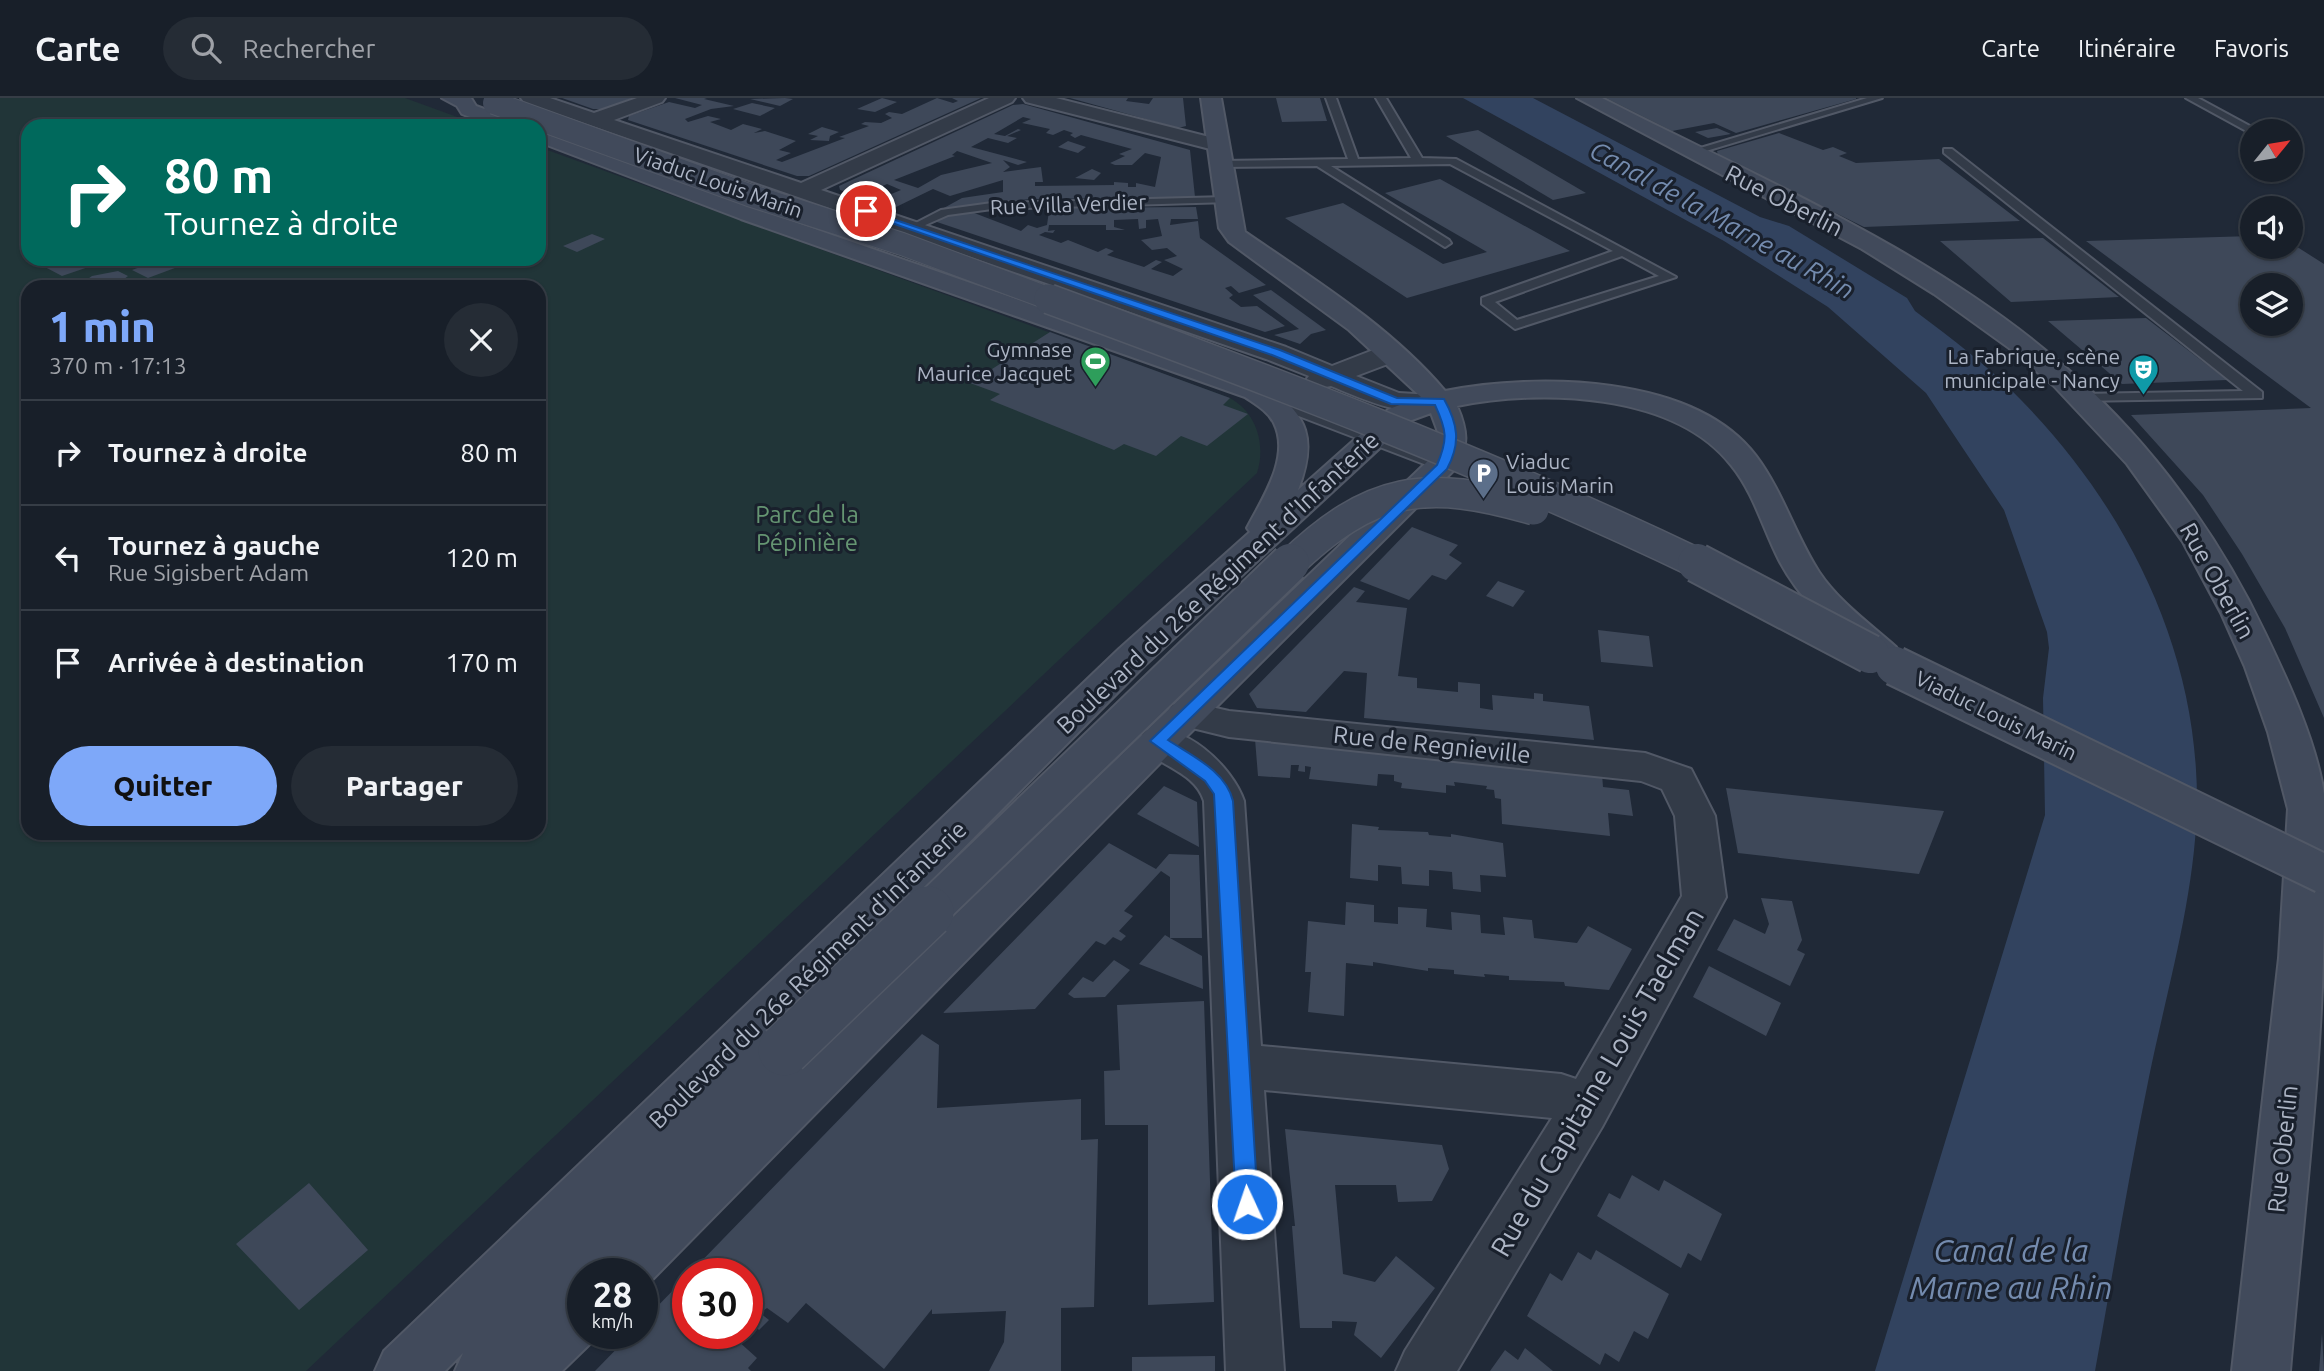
<!DOCTYPE html>
<html lang="fr">
<head>
<meta charset="utf-8">
<style>
	:root { --surface:#181f29; --page:#252c35; --text:#f1f3f6; --muted:#9fa2a8; --line:#363d46; --accent:#7ea8f9 }
	body { margin:0; font-family:Ubuntu,sans-serif; background:var(--page); color:var(--text); height:100vh; display:flex; flex-direction:column; font-size:26px; white-space:nowrap }
	* { box-sizing:border-box; margin:0 }
	p { font-size:23px; color:var(--muted) }
	.icon { flex:none; width:38px; height:38px; fill:none; stroke:currentColor; stroke-width:2; stroke-linecap:round; stroke-linejoin:round }
	.map { position:relative; flex:1; overflow:hidden }
	.details { position:absolute; left:21px; top:182px; width:525px; height:560px; display:flex; flex-direction:column; background:var(--surface); border-radius:21px; box-shadow:0 2px 5px #0004,0 0 0 2px var(--line) }
	.details>* { flex:none }
	.top-card { position:absolute; left:21px; top:21px; width:525px; height:147px; border-radius:21px; box-shadow:0 2px 5px #0004,0 0 0 2px var(--line); background:#00695c; color:#fff; overflow:hidden }
	.needle { width:46px; rotate:60deg }
	.fabs { position:absolute; left:2240px; top:21px; display:grid; gap:14px }
	.fabs a { display:grid; place-items:center; width:63px; height:63px; border-radius:50%; background:var(--surface); box-shadow:0 2px 5px #0004,0 0 0 2px var(--line); font-size:35px }
	.speed { position:absolute; left:567px; top:1160px; display:flex; gap:14px; font-size:35px; font-weight:700; text-align:center }
	.speed>* { display:grid; place-content:center; width:91px; height:91px; border-radius:50%; background:var(--surface); box-shadow:0 2px 5px #0004,0 0 0 2px var(--line); line-height:1 }
	.speed small { font-size:18px; font-weight:400 }
	.speed .limit { border:10px solid #d22; background:#fff; color:#111 }
	.pin { position:absolute; display:grid; place-items:center; width:60px; height:60px; color:#fff; margin:-30px; border:4px solid #fff; border-radius:50%; box-shadow:0 2px 7px #0007 }
	.me { position:absolute; width:77px; margin:-38px; rotate:357deg; stroke-linejoin:round; filter:drop-shadow(0 0 5px #0008) }
	.turn { display:flex; align-items:center; gap:24px; height:147px; padding:0 28px; font-size:32px }
	.turn .icon { width:91px; height:91px; stroke-width:2.5 }
	.turn b { display:block; font-size:49px; line-height:60px }
	.round { display:grid; place-items:center; flex:none; width:74px; height:74px; border-radius:37px; background:var(--page) }
	.head { display:flex; align-items:center; justify-content:space-between; height:119px; padding:0 28px }
	h1 { font-size:42px; font-weight:800; line-height:52px; color:var(--accent) }
	.primary-button { display:flex; gap:14px; margin-top:auto; padding:14px 28px }
	.primary-button a { flex:1; height:80px; border-radius:42px; background:var(--accent); color:#111; font-size:28px; font-weight:800; line-height:80px; text-align:center }
	.primary-button a+a { background:var(--page); color:var(--text) }
	ul { padding:0; list-style:none }
	li { display:flex; align-items:center; gap:21px; height:105px; padding:0 28px; border-top:2px solid var(--line) }
	li div { flex:1 }
	li b { display:block; font-size:26px }
	li em { font-style:normal }
	header { display:flex; align-items:center; gap:42px; box-sizing:border-box; height:98px; padding:0 35px; background:var(--surface); border-bottom:2px solid var(--line) }
	header strong { font-size:33px }
	nav { display:flex; gap:38px; margin-inline-start:auto; font-size:24px }
	.search { width:490px; height:63px; background:var(--page); display:flex; align-items:center; gap:18px; box-sizing:border-box; padding:0 24px; border-radius:38px; color:var(--muted); font-size:26px }
	.map>svg:first-child { display:block }
	.green { fill:#213538; fill-rule:evenodd }
	.water { fill:#32435f }
	.building { fill:#3e4859; fill-rule:evenodd }
	.lines { fill:none; stroke-linecap:round; stroke-linejoin:round }
	.lane-casing { stroke:#515866; stroke-width:4 }
	.street-casing { stroke:#515866; stroke-width:4 }
	.secondary-casing { stroke:#515866; stroke-width:4 }
	.lane { fill:#333b48; fill-rule:evenodd }
	.street { fill:#333b48; fill-rule:evenodd }
	.secondary { fill:#414a5b; fill-rule:evenodd }
	.secondary-bridge-far3-casing { stroke:#515866; stroke-width:24; stroke-linecap:butt }
	.secondary-bridge-far2-casing { stroke:#515866; stroke-width:32; stroke-linecap:butt }
	.secondary-bridge-far1-casing { stroke:#515866; stroke-width:42; stroke-linecap:butt }
	.secondary-bridge-casing { stroke:#515866; stroke-width:54; stroke-linecap:butt }
	.secondary-bridge-far3 { stroke:#414a5b; stroke-width:22 }
	.secondary-bridge-far2 { stroke:#414a5b; stroke-width:29 }
	.secondary-bridge-far1 { stroke:#414a5b; stroke-width:38 }
	.secondary-bridge { stroke:#414a5b; stroke-width:51 }
	.route { fill:#1a73e8; stroke:#114b97; stroke-width:2 }
	.labels { text-anchor:middle; stroke-width:6; stroke-linejoin:round; paint-order:stroke }
	.far-street-label { font-size:21px; fill:#adb5c5; stroke:#19202c }
	.far-poi-label { font-size:21px; fill:#adb5c5; stroke:#19202c; text-anchor:end }
	.street-label { font-size:24px; fill:#adb5c5; stroke:#19202c }
	.park-label { font-size:24px; fill:#659572; stroke:#19202c }
	.water-label { font-size:26px; font-style:italic; fill:#748bae; stroke:#19202c }
	.near-street-label { font-size:28px; fill:#adb5c5; stroke:#19202c }
	.near-water-label { font-size:32px; font-style:italic; fill:#748bae; stroke:#19202c }
</style>
</head>
<body>
<header>
<strong>Carte</strong>
<div class="search"><svg class="icon" aria-label="search" viewBox="0 0 24 24"><circle cx="10" cy="10" r="6"/><path d="M15 15l6 6"/></svg>Rechercher</div>
<nav><a>Carte</a><a>Itinéraire</a><a>Favoris</a></nav>
</header>
<div class="map">
<svg width="2324" height="1273" viewBox="0 0 2324 1273">
	<rect width="100%" height="100%" fill="#202937"/>
	<path class="green" d="M0,0H405L482,28H28V161H539V49L1230,300C1257,315 1266,347 1257,375L306,1273H0ZM28,189H539V735H28Z"/>
	<path class="water" d="M1463,0H1533L1760,119L1789,128L1907,200L1915,213C1952,241 1990,269 2022,303C2119,402 2188,533 2196,672C2203,772 2169,881 2149,979C2129,1076 2113,1175 2095,1273H1875L2045,717L2043,600L2049,550L2047,534L2004,412L1926,295L1828,209L1724,143Z"/>
	<path class="building" d="M562,0H632L604,11H593Z
		M675,0H707L704,1L734,8L711,11L685,21L688,24L708,18L721,21L710,24L731,32L743,26L762,31L754,35L765,33L796,43L779,52L791,55L776,62L782,64L845,40L839,39L869,28L861,26L865,24L881,25L892,20L885,16L889,14L902,16L937,0L953,5L958,3L952,0H981L809,78H797L628,22L629,18L669,4L695,10L702,7Z
		M785,0L793,1L780,8L750,1Z
		M882,0L897,4L875,14L857,11Z
		M1070,0H1128L1126,3L1149,6L1153,0H1183L1186,28L1178,30Z
		M1276,0H1320L1327,23L1282,24Z
		M1606,0H1856V1L1736,35L1714,25L1672,33Z
		M752,5L775,10L760,18L733,11Z
		M1023,6L1190,52L1195,99L1030,101L942,111L962,100L1003,94V82L950,98L933,91L894,110L840,92L839,88L1013,7ZM1023,19L1031,21L1022,25L1050,31L1046,35L1053,37L1064,32L1073,35L1070,37L1075,40L1081,37L1132,51L1119,56L1125,58L1110,65L1115,67H1132L1145,55L1161,59L1155,89L1136,85V89H1128V85L1114,84V87L1035,88V84H1043L1041,69L1003,74L1010,69L1003,62L1018,67L1027,64L971,49L988,40L1008,45L1017,40L1007,38L1021,32L1018,31L1005,38L994,36ZM957,53L992,65L941,77L918,90L894,82L955,58L952,57ZM887,86L901,92L889,97L876,93L867,95Z
		M822,29L839,34L830,38L829,43L810,42L818,38L808,36Z
		M1717,30L1731,36L1708,40L1695,34Z
		M1478,32L1586,95L1553,102L1446,38Z
		M1779,35L1823,52L1833,49L1847,55L1839,58L1856,65L1939,61L2020,123L1864,129L1718,57L1717,53Z
		M1068,43L1086,49L1078,55L1058,49Z
		M1092,71L1101,75L1094,82L1075,80Z
		M1440,81L1570,153L1407,200L1285,120L1343,105L1443,166L1487,154L1385,95Z
		M1196,109L1198,121H1171L1170,127L1198,123L1200,140L1266,187L1239,195L1231,188L1225,190L1233,197L1229,200L1241,209L1257,208L1285,228L1265,234L934,123L949,116L969,113L1021,133L1028,127L1037,130L1047,127L1049,113L1054,110ZM1138,121L1139,131L1146,130V122L1158,121L1162,138L1141,142L1152,152L1167,150L1177,158L1164,162L1183,171L1173,178L1151,171L1162,164L1156,162L1144,169L1107,157L1114,153L1106,150L1098,154L1068,142L1061,145L1039,137L1045,134L1053,135L1055,132L1048,133L1049,127H1106V132H1125L1114,129V122Z
		M592,136L605,141L577,154L563,148Z
		M2252,138V149H2291V145L2324,166V620L2285,530L2242,456L2203,397L2131,317L2311,310L2086,143ZM2252,187H2291V226H2252Z
		M2043,140L2119,199L2011,204L1940,143Z
		M66,161H103L106,163L62,178L43,168Z
		M162,161H199L148,180L132,172Z
		M118,173L128,178L118,186L82,189V185L92,178Z
		M1271,192L1326,232L1311,236L1300,246L1274,237L1299,231L1253,197Z
		M2146,220L2227,282L2122,286L2048,223Z
		M1050,234L1230,300L1223,307L1248,316L1207,348L1181,338L1156,358L1124,346L1114,352L990,302L1000,296L970,285Z
		M1412,429L1458,447L1449,457L1462,465L1446,482L1432,477L1409,502L1360,483Z
		M1498,483L1525,493L1513,509L1486,498Z
		M1354,489L1365,493L1356,504L1407,510L1398,578L1417,580V590L1458,594V584L1480,586V610L1493,612L1492,597L1534,601V595L1543,596V603L1589,608L1594,642L1364,620L1367,575L1344,573L1306,614L1257,610L1249,596Z
		M1598,532L1649,538L1653,569L1601,564Z
		M1255,641L1602,676L1603,689L1629,692L1633,718L1608,715L1610,738L1502,726L1501,701L1495,700L1494,692L1486,691L1487,688L1454,684L1455,688L1446,687V695L1401,690L1402,685L1394,683V677L1378,676L1377,688L1309,681L1311,669L1305,668V674L1298,673L1299,667H1291L1290,680L1258,678Z
		M1164,688L1197,704L1199,749L1137,716Z
		M1726,690L1944,713L1919,776L1738,755Z
		M1352,726L1379,729L1378,732L1428,734L1429,737L1451,739V736L1503,745L1506,779L1480,777L1481,794L1453,791L1452,774L1429,772V788L1402,786L1401,769L1378,767V783L1350,780Z
		M1109,745L1156,771L1169,756L1199,757L1202,840H1170L1202,858L1203,891L1139,866L1165,837L1170,840V779L1161,773L1124,813L1133,818L1119,833L1126,838L1121,843L1113,839L1105,847L1096,843L1035,911L943,915Z
		M1761,800L1792,803L1802,842L1797,852L1805,856L1790,888L1717,852L1734,821L1765,836L1769,826Z
		M1346,804L1374,807V824L1398,826V809L1427,811L1426,829L1452,832L1451,814L1480,817L1481,835L1505,837L1503,819L1532,822L1534,840L1577,845L1588,828L1632,851L1609,892L1565,888L1564,884L1509,882V878L1484,876L1485,879L1454,876V872L1428,870V873L1373,864V868L1346,865L1344,918L1308,914L1311,874H1305L1308,823L1345,827Z
		M1114,862L1130,872L1105,899L1074,900L1068,896L1083,879L1093,884Z
		M1709,868L1781,905L1766,938L1693,899Z
		M1204,903L1214,1204L1148,1207V1027H1105L1104,973L1120,972L1117,907Z
		M922,936L939,947L937,1010L1081,1001V1042L1098,1041L1094,1209L1061,1210V1273H989L1004,1244L1006,1213L932,1216V1211L884,1271L806,1205L788,1225L767,1210L760,1215L769,1222L759,1232L752,1225L747,1230V1176H689Z
		M1285,1031L1442,1047L1449,1071L1432,1103L1398,1104L1396,1087H1335L1343,1176L1375,1184L1396,1158L1435,1190L1381,1260L1354,1237L1357,1224L1332,1223V1230H1300L1292,1128H1295Z
		M1632,1077L1659,1093L1664,1082L1722,1116L1701,1163L1688,1155L1681,1170L1597,1118L1609,1095L1620,1101Z
		M309,1085L368,1152L299,1212L236,1146Z
		M1596,1152L1669,1196L1648,1241L1634,1233L1619,1264L1605,1255L1600,1267L1527,1218L1550,1175L1562,1183L1578,1154L1591,1162Z
		M688,1177V1236H742L737,1242L757,1260L748,1270L751,1273H595L631,1236H642V1224Z
		M2322,1235L2324,1273H2319Z
		M1525,1250L1553,1273H1490L1505,1252L1518,1262Z
		M1215,1258V1273H1132V1259Z"/>
	<g class="lines">
		<defs>
			<path id="lane" d="M1326,0H1336L1358,61L1411,60L1376,0H1386L1422,60L1456,61L1676,179L1515,231L1482,206V200L1613,153L1450,66L1331,68L1449,142L1451,145L1445,149L1317,68L1221,69L1216,66L1221,63L1348,61ZM1622,158L1659,178L1517,222L1495,204Z
				M1867,0H1882L1696,56L1687,54Z
				M2186,0H2198L2259,33L2250,35Z
				M1944,51H1952L2262,294V300L2078,303V297L2083,296L2243,293L1944,55Z
				M1226,99L1232,102L1230,104L992,111L948,117L914,132L908,129L941,112L992,105Z
				M1270,298L1447,365L1450,368L1447,371H1437L1265,305V299Z"/>
			<path id="street" d="M521,0H550L594,15L637,0H665L662,4L614,22L801,85L989,0H1015L1012,4L821,92L1286,249L1332,268L1381,249H1401L1404,255L1401,261L1356,278L1399,295L1449,298L1453,304L1449,310C1406,321 1370,304 1331,288L1320,290L1310,288L1306,282L1309,278L1266,261L587,26L524,4Z
				M1023,0H1056L1225,43L1228,47L1218,53L1026,4Z
				M1185,603L1229,613L1645,655L1691,671L1715,718L1726,799L1602,1029L1457,1273H1396L1405,1253L1552,1020L1264,992L1284,1273H1226L1204,703C1194,671 1154,669 1139,643L1144,633C1183,622 1232,668 1244,703L1261,948L1561,976L1576,981L1682,798L1675,718L1662,691L1641,683L1229,639L1172,625L1166,616L1172,607Z"/>
			<path id="secondary" d="M442,0H471L476,8L520,24L523,28H494L462,16L457,8Z
				M1201,0H1221L1245,134C1315,182 1391,229 1445,293C1536,275 1694,276 1756,358C1783,394 1795,437 1819,474C1839,504 1870,526 1896,549L1901,557L1896,565L1883,569L1870,565C1836,534 1801,504 1779,462C1763,431 1754,395 1731,367C1674,294 1540,291 1457,308C1467,331 1470,349 1455,371L1172,653L642,1192V1176H583V1236H600L562,1273H455L463,1255L445,1273H375L384,1253L1119,551L1250,434L1247,430C1262,401 1291,359 1274,325C1268,313 1255,306 1245,299L741,121L539,44V31L757,111L1265,287C1309,317 1317,342 1298,392L1389,311L1421,299L1349,232L1229,144L1219,130ZM1431,315L1438,334L1430,361L804,961L808,952L801,937L784,931L1145,567L1409,323Z
				M1577,0H1602C1762,82 1937,154 2072,275C2153,347 2219,438 2265,535C2288,583 2316,643 2324,696C2324,729 2324,767 2324,802C2324,959 2303,1117 2290,1273H2232L2279,860L2288,711L2268,634L2245,569L2221,515L2183,444L2127,366L2054,288L2009,250L1934,196L1862,151Z"/>
		</defs>
		<use href="#lane" class="lane-casing"/>
		<use href="#street" class="street-casing"/>
		<use href="#secondary" class="secondary-casing"/>
		<use href="#lane" class="lane"/>
		<use href="#street" class="street"/>
		<use href="#secondary" class="secondary"/>
		<defs>
			<path id="secondary-bridge-far3" d="M494,5L749,97L902,146L1053,202"/>
			<path id="secondary-bridge-far2" d="M1049,201C1269,282 1489,365 1701,467
				M1289,467C1371,388 1426,380 1534,412"/>
			<path id="secondary-bridge-far1" d="M1697,465L1870,556
				M1895,568L2324,776
				M926,816L1290,465"/>
			<path id="secondary-bridge" d="M784,952L928,814"/>
		</defs>
		<use href="#secondary-bridge-far3" class="secondary-bridge-far3-casing"/>
		<use href="#secondary-bridge-far2" class="secondary-bridge-far2-casing"/>
		<use href="#secondary-bridge-far1" class="secondary-bridge-far1-casing"/>
		<use href="#secondary-bridge" class="secondary-bridge-casing"/>
		<use href="#secondary-bridge-far3" class="secondary-bridge-far3"/>
		<use href="#secondary-bridge-far2" class="secondary-bridge-far2"/>
		<use href="#secondary-bridge-far1" class="secondary-bridge-far1"/>
		<use href="#secondary-bridge" class="secondary-bridge"/>
	</g>
	<path class="route" d="M863,111L1280,252L1397,300L1444,301C1458,326 1461,345 1447,371L1168,642C1192,658 1226,673 1233,703L1258,1106L1254,1114L1247,1117L1239,1114L1236,1106L1214,696L1205,683L1150,643L1437,367C1448,341 1447,333 1435,307L1391,306L1272,257L863,115Z"/>
	<defs>
		<symbol id="stadium-pin" viewBox="-11 -11 22 30"><path d="M0 17L-7.5 6A9.5 9.5 0 1 1 7.5 6Z" fill="#2e9e5b" stroke="#19202c"/><path d="M0-5a6.5 5 0 1 0 0 10a6.5 5 0 1 0 0-10ZM-3.5-1.8h7v3.6h-7Z" fill="#fff"/></symbol>
		<symbol id="theatre-pin" viewBox="-11 -11 22 30"><path d="M0 17L-7.5 6A9.5 9.5 0 1 1 7.5 6Z" fill="#0f9aa8" stroke="#19202c"/><path d="M-5-5.5Q0-4 5-5.5V0Q5 5 0 6Q-5 5-5 0ZM-3.3-2.5H-1v1.5H-3.3ZM1-2.5H3.3v1.5H1ZM-2.8 1Q0 5.5 2.8 1Z" fill="#fff"/></symbol>
		<symbol id="parking-pin" viewBox="-11 -11 22 30"><path d="M0 17L-7.5 6A9.5 9.5 0 1 1 7.5 6Z" fill="#5c6f8a" stroke="#19202c"/><path d="M-3.5-5.5H1a3.5 3.5 0 0 1 0 7H-1V5.5H-3.5ZM-1-3.4V-.6H.8a1.4 1.4 0 0 0 0-2.8Z" fill="#fff"/></symbol>
	</defs>
	<g fill-rule="evenodd">
		<use href="#stadium-pin" x="1078" y="246" width="35" height="47"/>
		<use href="#theatre-pin" x="2126" y="254" width="35" height="47"/>
		<use href="#parking-pin" x="1466" y="358" width="35" height="47"/>
	</g>
	<g class="labels">
		<g class="far-street-label">
			<text transform="translate(718 85) rotate(19)" y="7">Viaduc Louis Marin</text>
			<text transform="translate(1068 107) rotate(-2)" y="7">Rue Villa Verdier</text>
			<text transform="translate(1996 618) rotate(26)" y="7">Viaduc Louis Marin</text>
		</g>
		<g class="far-poi-label">
			<text x="1072" y="259">Gymnase<tspan x="1072" dy="24">Maurice Jacquet</tspan></text>
			<text x="2120" y="266">La Fabrique, scène<tspan x="2120" dy="24">municipale - Nancy</tspan></text>
			<text x="1506" y="371" text-anchor="start">Viaduc<tspan x="1506" dy="24">Louis Marin</tspan></text>
		</g>
		<g class="street-label">
			<text transform="translate(1784 103) rotate(27)" y="8">Rue Oberlin</text>
			<text transform="translate(2217 483) rotate(61)" y="8">Rue Oberlin</text>
			<text transform="translate(1218 485) rotate(-43)" y="8">Boulevard du 26e Régiment d'Infanterie</text>
			<text transform="translate(1432 647) rotate(6)" y="8">Rue de Regnieville</text>
			<text transform="translate(808 877) rotate(-44)" y="8">Boulevard du 26e Régiment d'Infanterie</text>
			<text transform="translate(2283 1051) rotate(-84)" y="8">Rue Oberlin</text>
		</g>
		<g class="park-label">
			<text x="807" y="425">Parc de la<tspan x="807" dy="28">Pépinière</tspan></text>
		</g>
		<g class="water-label">
			<text transform="translate(1722 122) rotate(29)" y="9">Canal de la Marne au Rhin</text>
		</g>
		<g class="near-street-label">
			<text transform="translate(1597 984) rotate(-60)" y="10">Rue du Capitaine Louis Taelman</text>
		</g>
		<g class="near-water-label">
			<text x="2011" y="1164">Canal de la<tspan x="2011" dy="37">Marne au Rhin</tspan></text>
		</g>
	</g>
</svg>
<div class="fabs">
<a><svg class="needle" viewBox="-14 -14 28 28"><path d="M0-13l5 13h-10z" fill="#e53935"/><path d="M0 13l5-13h-10z" fill="#9fa2a8"/></svg></a>
<a><svg class="icon" aria-label="sound" viewBox="0 0 24 24"><path d="M4 9h4l5-4v14l-5-4H4zM17 9q2 3 0 6"/></svg></a>
<a><svg class="icon" aria-label="layers" viewBox="0 0 24 24"><path d="M12 4l9 5-9 5-9-5zM3 14l9 5 9-5"/></svg></a>
</div>
<div class="speed"><div>28<small>km/h</small></div><div class="limit">30</div></div>
<div class="pin" style="left:866px;top:113px;background:#d93025"><svg class="icon" aria-label="arrive" viewBox="0 0 24 24"><path d="M6 21V4h12l-3 4 3 4H6"/></svg></div>
<svg class="me" style="left:1247px;top:1106px" viewBox="-20 -20 40 40"><circle r="17" fill="#1a73e8" stroke="#fff" stroke-width="3"/><path d="M0-11L8 9 0 5-8 9z" fill="#fff"/></svg>
<div class="top-card">
<div class="turn"><svg class="icon" aria-label="right" viewBox="0 0 24 24"><path d="M7 20v-9h11M14 6l5 5-5 5"/></svg><div><b>80 m</b>Tournez à droite</div></div>
</div>
<section class="details">
<div class="head"><div><h1>1 min</h1><p>370 m · 17:13</p></div><a class="round"><svg class="icon" aria-label="close" viewBox="0 0 24 24"><path d="M6 6l12 12M18 6L6 18"/></svg></a></div>
<ul>
<li><svg class="icon" aria-label="right" viewBox="0 0 24 24"><path d="M7 20v-9h11M14 6l5 5-5 5"/></svg><div><b>Tournez à droite</b></div><em>80 m</em></li>
<li><svg class="icon" aria-label="left" viewBox="0 0 24 24"><path d="M17 20v-9H6M10 6l-5 5 5 5"/></svg><div><b>Tournez à gauche</b><p>Rue Sigisbert Adam</p></div><em>120 m</em></li>
<li><svg class="icon" aria-label="arrive" viewBox="0 0 24 24"><path d="M6 21V4h12l-3 4 3 4H6"/></svg><div><b>Arrivée à destination</b></div><em>170 m</em></li>
</ul>
<div class="primary-button"><a>Quitter</a><a>Partager</a></div>
</section>
</div>
</body>
</html>
